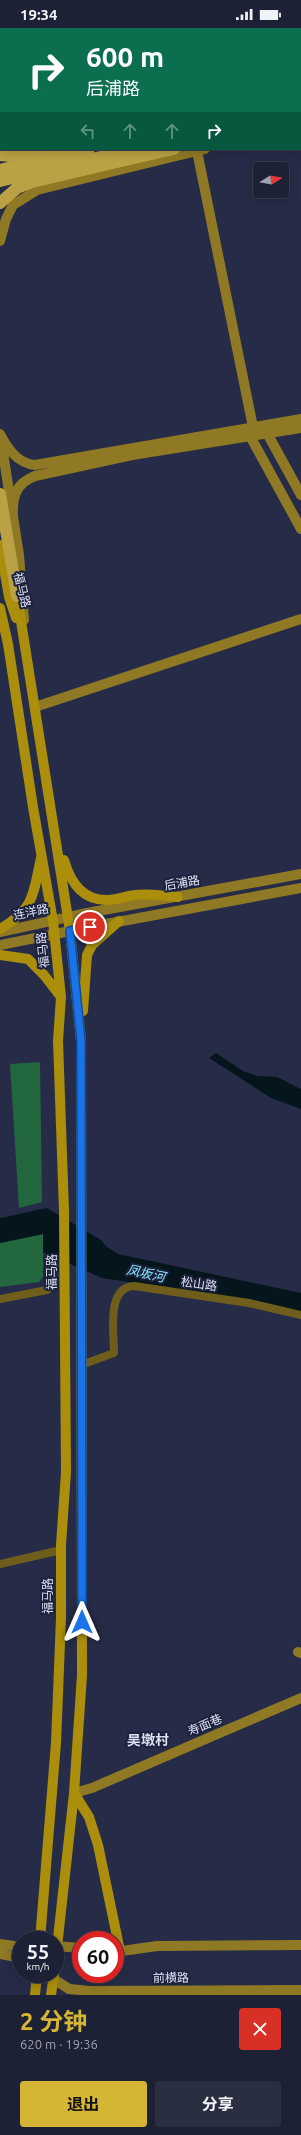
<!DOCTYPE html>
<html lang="zh">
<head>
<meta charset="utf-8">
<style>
	:root { --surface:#1c2135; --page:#292e41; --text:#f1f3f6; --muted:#a0a3ad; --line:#3a3e50; --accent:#d5b534 }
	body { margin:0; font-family:Ubuntu,"Noto Sans SC",sans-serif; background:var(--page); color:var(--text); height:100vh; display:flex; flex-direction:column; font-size:15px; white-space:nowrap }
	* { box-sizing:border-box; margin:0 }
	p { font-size:13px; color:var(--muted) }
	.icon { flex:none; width:22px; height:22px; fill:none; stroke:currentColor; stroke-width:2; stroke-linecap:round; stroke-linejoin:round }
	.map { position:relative; height:1967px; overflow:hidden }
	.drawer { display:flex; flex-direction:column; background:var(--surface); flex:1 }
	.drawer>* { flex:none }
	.top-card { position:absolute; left:0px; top:0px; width:301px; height:122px; box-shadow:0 2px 10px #0003,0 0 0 1px var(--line); background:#0b6e4f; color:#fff; overflow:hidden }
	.needle { width:26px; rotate:79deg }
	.fabs { position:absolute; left:253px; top:134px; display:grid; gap:8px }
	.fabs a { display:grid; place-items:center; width:36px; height:36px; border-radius:4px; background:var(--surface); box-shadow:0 2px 10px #0003,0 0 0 1px var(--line); font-size:20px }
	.speed { position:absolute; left:12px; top:1903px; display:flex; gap:8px; font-size:20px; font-weight:700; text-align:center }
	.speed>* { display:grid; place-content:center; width:52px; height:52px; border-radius:50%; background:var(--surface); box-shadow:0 2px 10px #0003,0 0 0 1px var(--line); line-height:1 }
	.speed small { font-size:10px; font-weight:400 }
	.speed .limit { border:6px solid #d22; background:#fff; color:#111 }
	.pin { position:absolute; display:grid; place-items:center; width:34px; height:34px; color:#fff; margin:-17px; border:2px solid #fff; border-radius:50%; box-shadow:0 1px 4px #0007 }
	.me { position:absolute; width:44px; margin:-22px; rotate:0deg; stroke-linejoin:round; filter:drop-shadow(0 0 3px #0008) }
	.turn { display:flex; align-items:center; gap:14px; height:84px; padding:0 20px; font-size:18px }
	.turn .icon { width:52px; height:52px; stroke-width:2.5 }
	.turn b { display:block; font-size:28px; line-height:34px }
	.lanes { display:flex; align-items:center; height:38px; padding:0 20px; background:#0003; justify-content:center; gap:20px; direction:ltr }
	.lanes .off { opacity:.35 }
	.round { display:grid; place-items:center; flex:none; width:42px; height:42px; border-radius:4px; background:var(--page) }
	.headline { display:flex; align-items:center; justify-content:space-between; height:68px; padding:0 20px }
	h1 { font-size:24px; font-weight:700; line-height:30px; color:var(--accent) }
	.primary-button { display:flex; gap:8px; margin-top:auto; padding:8px 20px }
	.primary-button a { flex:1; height:46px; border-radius:4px; background:var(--accent); color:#111; font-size:16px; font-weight:700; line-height:46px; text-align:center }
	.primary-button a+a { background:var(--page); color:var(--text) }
	.status { display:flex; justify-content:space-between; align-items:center; height:28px; padding:0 20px; background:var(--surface); direction:ltr }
	.status svg { height:11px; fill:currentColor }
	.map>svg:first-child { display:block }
	.green { fill:#23673f }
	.water { fill:#04161b }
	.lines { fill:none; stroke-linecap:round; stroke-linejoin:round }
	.street { stroke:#6f5e1b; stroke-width:8 }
	.secondary { stroke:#8f7924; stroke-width:10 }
	.primary { stroke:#aa8e0c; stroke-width:10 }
	.highway { stroke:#baa244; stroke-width:12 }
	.highway-bridge { stroke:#baa244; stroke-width:12 }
	.route-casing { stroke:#114b97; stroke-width:10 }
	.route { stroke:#1a73e8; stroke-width:7 }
	.labels { text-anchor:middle; stroke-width:4; stroke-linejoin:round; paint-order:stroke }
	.street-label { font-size:12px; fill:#dce1f3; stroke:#1d223c }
	.water-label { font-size:13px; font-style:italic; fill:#83e5fc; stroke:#1d223c }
	.quarter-label { font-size:14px; font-weight:bold; fill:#dce1f3; stroke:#1d223c }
</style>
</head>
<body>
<div class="status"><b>19:34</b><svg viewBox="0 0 49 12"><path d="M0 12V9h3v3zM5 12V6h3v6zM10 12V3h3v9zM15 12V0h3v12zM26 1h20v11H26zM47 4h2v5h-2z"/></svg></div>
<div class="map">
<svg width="301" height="1967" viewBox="0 0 301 1967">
	<rect width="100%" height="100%" fill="#262c47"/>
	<path class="green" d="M40,1034L42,1174L19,1180L10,1036Z
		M43,1206V1249L39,1254L0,1259V1215Z"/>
	<path class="water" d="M216,1025L243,1043L257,1048L277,1049L301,1061V1081L271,1070L209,1030Z
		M47,1180L101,1212L107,1219L118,1226L301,1265V1284L246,1272L102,1250L43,1224V1206L0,1215V1190Z"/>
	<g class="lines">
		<path class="street" d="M0,1271L47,1262
			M81,1337L114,1325C114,1305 106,1259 134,1258L249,1275L301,1287
			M0,1536L61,1522"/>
		<path class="secondary" d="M300,58H301
			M300,95L301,94
			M0,120H1
			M197,123L253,399L250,408L301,501
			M0,213L6,191L13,177L37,162L205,121
			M262,403L267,405L301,467
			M0,406C8,421 17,435 35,437L301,391
			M1,412L19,527L24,592
			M13,488C12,469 16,455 35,448L132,427L301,400
			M35,679L301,591
			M0,904L87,885L301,846
			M0,917L90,899L301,860
			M298,1624L301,1625
			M74,1765L92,1760L301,1670
			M0,1916L21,1919
			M55,1918L81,1920
			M115,1924L157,1918L301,1917
			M0,1926L21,1930
			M46,1946L69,1961L90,1963L301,1962"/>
		<path class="primary" d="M0,517L9,569L16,590
			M17,568L70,903L81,1013L82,1647L74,1765L55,1937
			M0,580L8,616L33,779L53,893L61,969L58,1013L64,1183L66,1444L61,1517V1590L56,1715L40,1912
			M64,832C70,853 82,873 108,872C117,872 126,868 135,867C148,865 164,868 178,869
			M0,901C35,881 33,866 41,830
			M0,927L28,931L44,947L61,969
			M83,983L87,927L92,917L119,893
			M74,1765L89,1789L98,1817L120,1923
			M35,1967L37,1946
			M51,1967L54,1946"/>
		<path class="highway" d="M300,67L301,66
			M300,85H301
			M151,126L174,121
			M71,136L134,121
			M0,142L89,121
			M0,466L17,568"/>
		<path class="highway-bridge" d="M0,127C17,130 33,125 49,121
			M0,153L71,136
			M0,175L17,160L32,154L151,126"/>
	</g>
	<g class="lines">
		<defs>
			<path id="route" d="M82,1594L81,1013L70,903L90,899"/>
		</defs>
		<use href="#route" class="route-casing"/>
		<use href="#route" class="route"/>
	</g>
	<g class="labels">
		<g class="street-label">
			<text transform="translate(22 562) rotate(76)" y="4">福马路</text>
			<text transform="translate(182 855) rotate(-10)" y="4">后浦路</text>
			<text transform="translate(31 884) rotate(-12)" y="4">连洋路</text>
			<text transform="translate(43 922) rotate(-96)" y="4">福马路</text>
			<text transform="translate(52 1244) rotate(-90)" y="4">福马路</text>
			<text transform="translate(199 1256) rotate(8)" y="4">松山路</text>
			<text transform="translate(48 1568) rotate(-90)" y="4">福马路</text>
			<text transform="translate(205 1697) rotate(-23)" y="4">寿面巷</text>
			<text transform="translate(171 1950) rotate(-1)" y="4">前横路</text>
		</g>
		<g class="water-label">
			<text transform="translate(146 1245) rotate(12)" y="5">凤坂河</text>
		</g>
		<g class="quarter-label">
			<text x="148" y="1717">吴墩村</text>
		</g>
	</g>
</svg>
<div class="fabs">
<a><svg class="needle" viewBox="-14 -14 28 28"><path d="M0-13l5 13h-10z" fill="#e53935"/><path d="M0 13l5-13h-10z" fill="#a0a3ad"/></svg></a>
</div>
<div class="speed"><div>55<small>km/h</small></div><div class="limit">60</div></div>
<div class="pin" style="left:90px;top:899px;background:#d93025"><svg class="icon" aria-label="arrive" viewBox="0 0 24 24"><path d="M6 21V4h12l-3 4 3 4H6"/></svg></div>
<svg class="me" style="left:82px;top:1594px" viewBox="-20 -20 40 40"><path d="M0-17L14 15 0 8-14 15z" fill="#1a73e8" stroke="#fff" stroke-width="4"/></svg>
<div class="top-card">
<div class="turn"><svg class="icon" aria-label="right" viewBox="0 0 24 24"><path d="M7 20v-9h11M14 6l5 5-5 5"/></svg><div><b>600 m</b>后浦路</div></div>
<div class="lanes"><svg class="icon off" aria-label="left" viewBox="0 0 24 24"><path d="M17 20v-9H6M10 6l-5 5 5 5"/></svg><svg class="icon off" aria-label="ahead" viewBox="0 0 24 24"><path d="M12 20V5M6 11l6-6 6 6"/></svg><svg class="icon off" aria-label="ahead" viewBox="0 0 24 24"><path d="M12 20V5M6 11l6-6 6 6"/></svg><svg class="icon" aria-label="right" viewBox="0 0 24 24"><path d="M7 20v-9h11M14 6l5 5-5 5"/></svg></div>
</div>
</div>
<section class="drawer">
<div class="headline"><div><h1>2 分钟</h1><p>620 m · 19:36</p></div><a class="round" style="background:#d93025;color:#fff"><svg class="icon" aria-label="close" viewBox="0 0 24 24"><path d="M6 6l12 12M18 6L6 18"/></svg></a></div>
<div class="primary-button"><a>退出</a><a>分享</a></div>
</section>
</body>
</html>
